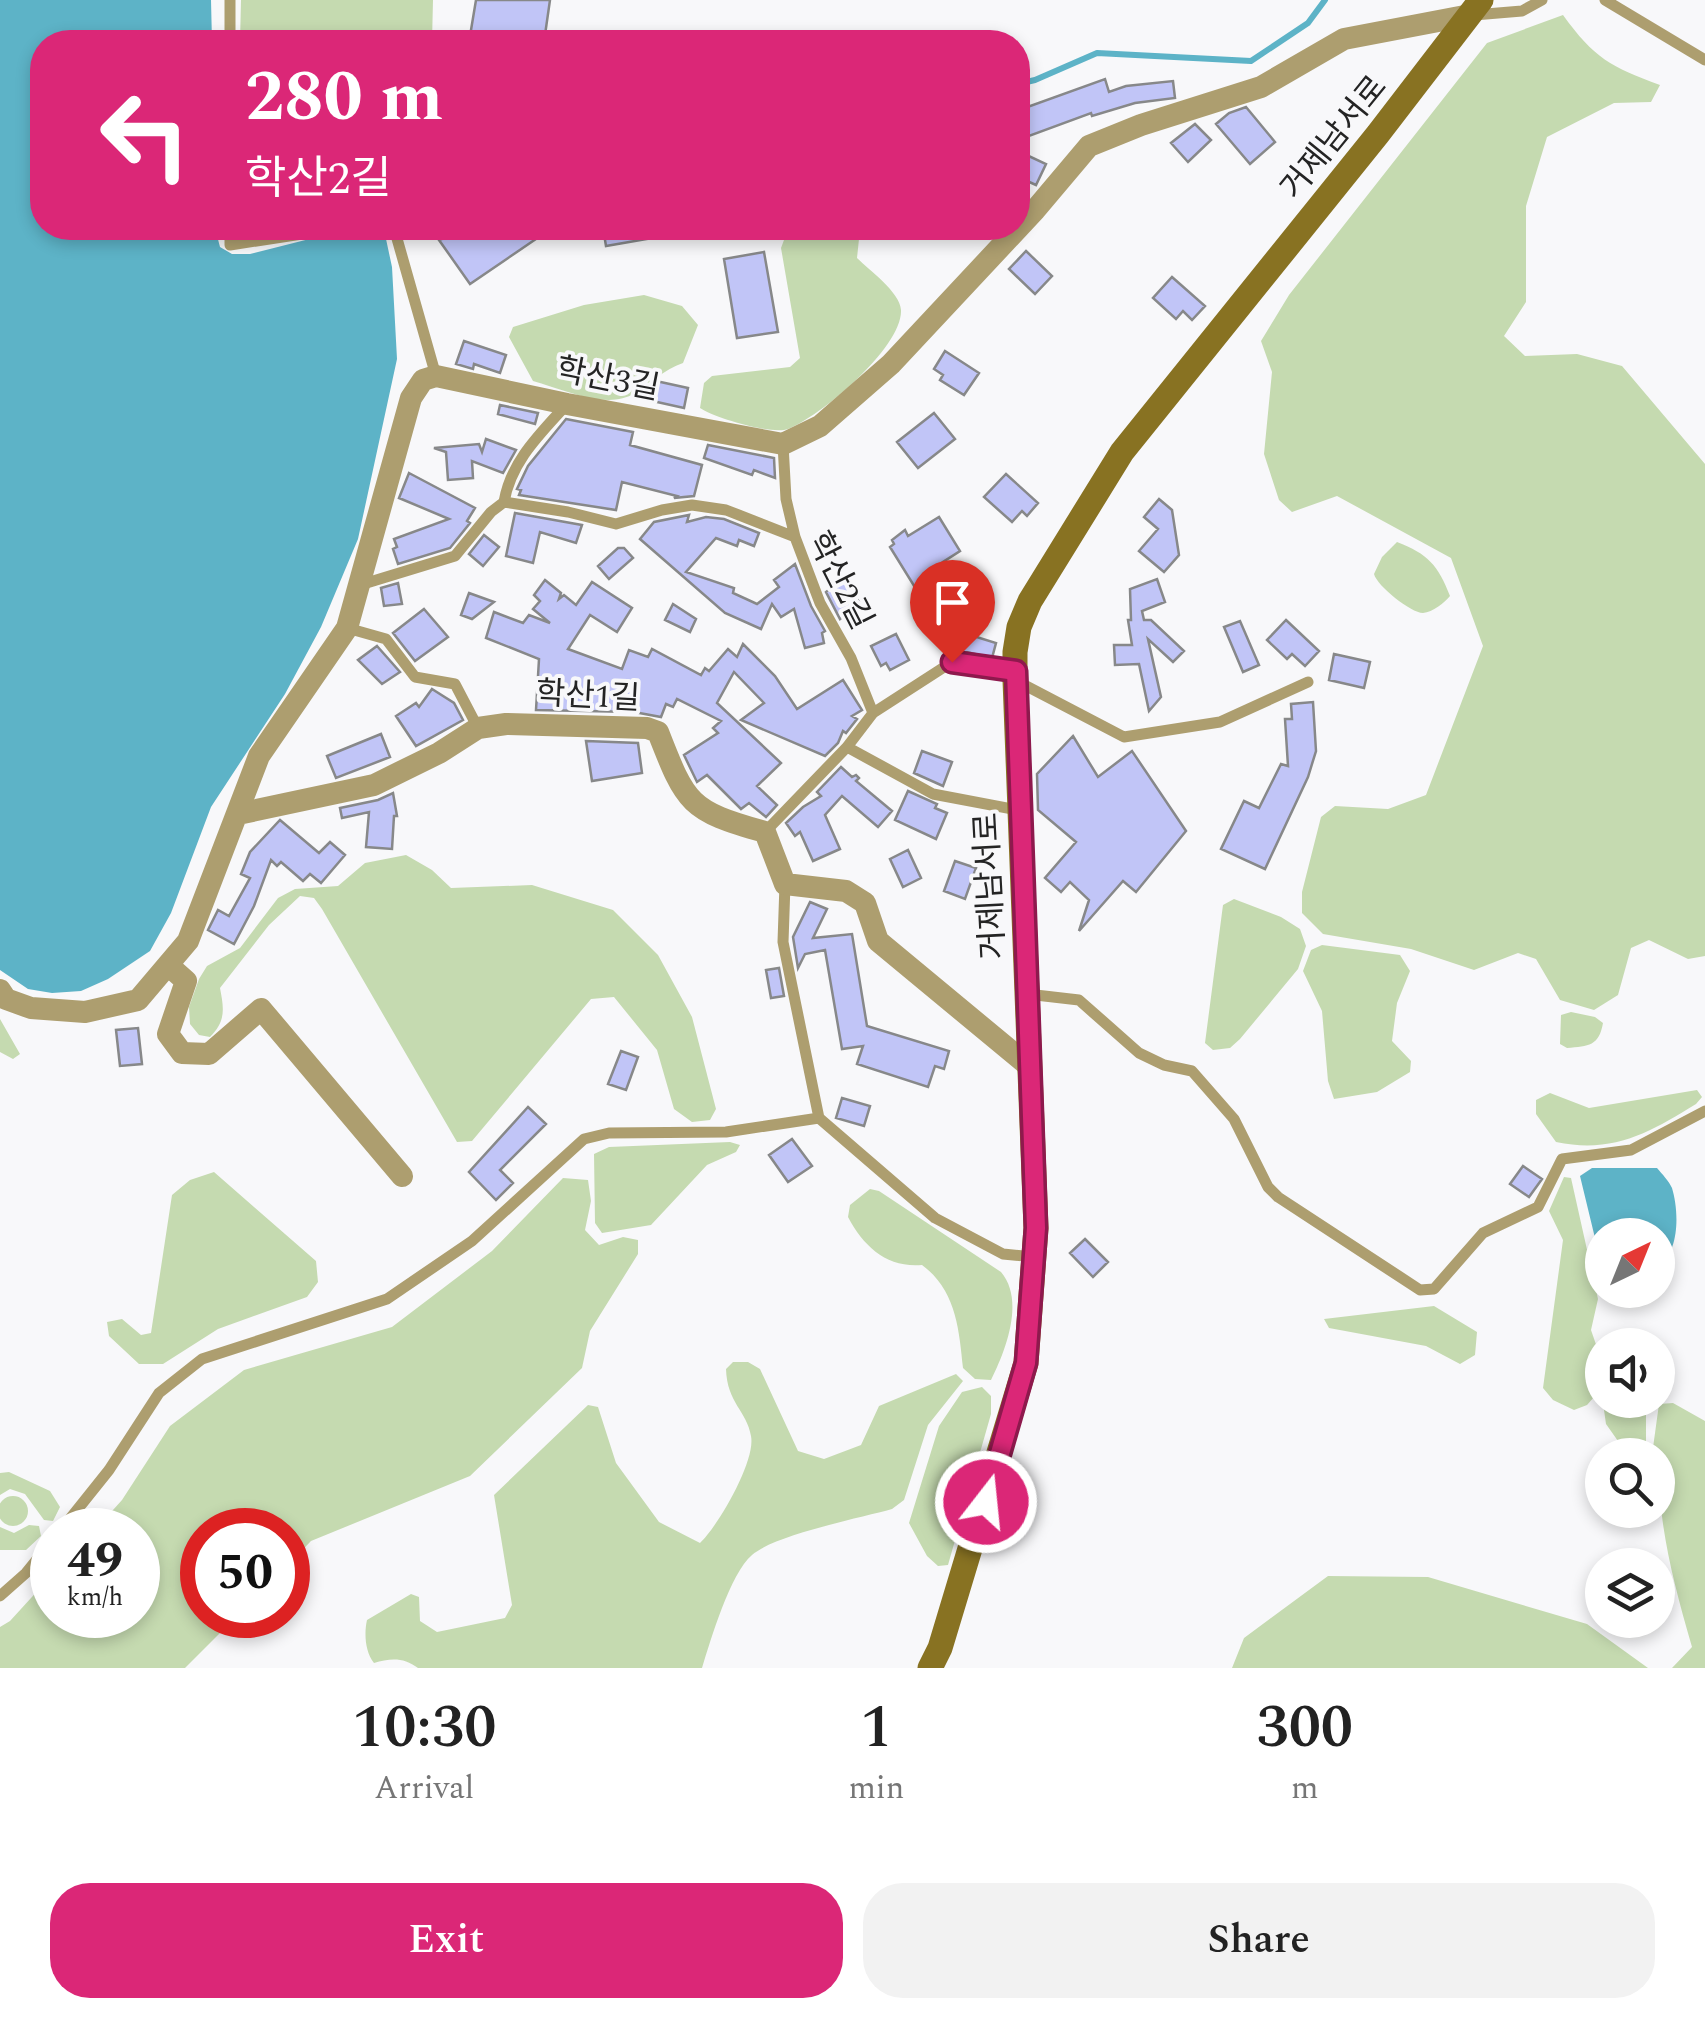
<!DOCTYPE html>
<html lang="en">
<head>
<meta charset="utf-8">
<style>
	:root { --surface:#fff; --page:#f2f2f2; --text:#222; --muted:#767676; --accent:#db2777 }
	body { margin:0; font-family:Spectral,"Noto Sans KR",serif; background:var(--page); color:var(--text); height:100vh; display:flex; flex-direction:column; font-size:38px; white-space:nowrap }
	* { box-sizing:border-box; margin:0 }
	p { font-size:32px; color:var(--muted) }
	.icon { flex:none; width:55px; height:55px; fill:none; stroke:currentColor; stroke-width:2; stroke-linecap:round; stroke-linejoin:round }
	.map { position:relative; height:1668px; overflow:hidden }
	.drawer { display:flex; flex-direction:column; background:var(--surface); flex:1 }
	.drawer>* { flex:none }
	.banner { position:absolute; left:30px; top:30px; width:1000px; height:210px; border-radius:40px; box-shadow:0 5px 15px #0003; background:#db2777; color:#fff; overflow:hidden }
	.needle { width:65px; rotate:43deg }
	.tools { position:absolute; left:1585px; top:1218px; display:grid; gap:20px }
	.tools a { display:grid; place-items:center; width:90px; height:90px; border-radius:50%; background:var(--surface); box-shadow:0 5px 15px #0003; font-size:50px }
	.speed { position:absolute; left:30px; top:1508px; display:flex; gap:20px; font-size:50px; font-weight:700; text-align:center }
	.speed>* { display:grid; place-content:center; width:130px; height:130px; border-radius:50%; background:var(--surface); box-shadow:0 5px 15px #0003; line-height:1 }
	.speed small { font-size:25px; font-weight:400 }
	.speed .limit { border:15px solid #d22; background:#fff; color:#111 }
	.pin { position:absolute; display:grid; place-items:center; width:85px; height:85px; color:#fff; margin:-102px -42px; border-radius:50% 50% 50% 0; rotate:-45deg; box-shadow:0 0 10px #0007 }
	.pin .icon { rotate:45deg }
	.me { position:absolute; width:110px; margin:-55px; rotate:16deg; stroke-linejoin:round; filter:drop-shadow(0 0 8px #0008) }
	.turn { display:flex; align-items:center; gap:35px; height:210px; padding:0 50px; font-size:45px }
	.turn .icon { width:130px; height:130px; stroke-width:2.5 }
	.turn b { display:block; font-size:70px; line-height:85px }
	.eta { display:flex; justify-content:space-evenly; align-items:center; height:170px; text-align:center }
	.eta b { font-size:60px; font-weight:600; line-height:70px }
	.button { display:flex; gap:20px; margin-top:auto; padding:20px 50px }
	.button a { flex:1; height:115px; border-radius:40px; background:var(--accent); color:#fff; font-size:40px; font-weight:600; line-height:115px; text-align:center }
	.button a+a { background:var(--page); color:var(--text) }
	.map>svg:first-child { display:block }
	.green { fill:#c5dab0 }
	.water { fill:#5db3c7 }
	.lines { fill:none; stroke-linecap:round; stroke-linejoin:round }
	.stream { stroke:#5db3c7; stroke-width:6 }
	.building { fill:#c1c5f7; stroke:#878889; stroke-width:2.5 }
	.service { stroke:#ad9e6f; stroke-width:11 }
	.minor { stroke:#ad9e6f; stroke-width:22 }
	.secondary { stroke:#887222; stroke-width:25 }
	.route-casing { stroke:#8e194d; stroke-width:25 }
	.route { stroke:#db2777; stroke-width:18 }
	.labels { text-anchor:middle; stroke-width:8; stroke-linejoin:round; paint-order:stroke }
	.street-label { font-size:32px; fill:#242424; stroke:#f8f8fa }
</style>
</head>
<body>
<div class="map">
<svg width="1705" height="1668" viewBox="0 0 1705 1668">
	<rect width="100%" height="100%" fill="#f8f8fa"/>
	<path class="green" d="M241,0H433L432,42H240Z
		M1563,15C1594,58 1611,67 1660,85L1651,102L1614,103L1547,137L1526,206V302L1504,336L1525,356L1577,354L1622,366L1705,464V956L1688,959L1649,940L1631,948L1618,995L1594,1010L1560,1000L1536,959L1518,953L1474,970L1411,949L1323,934L1302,913V892L1321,817L1335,806L1388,809L1426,795L1483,646L1451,558L1337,496L1292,512L1279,500L1264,454L1272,372L1261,341L1289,295L1487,43Z
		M804,228H872L859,239L857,258C869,270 900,292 901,310C903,347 820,417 788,429C772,435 715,418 700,408L704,383L712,376L790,367L800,358L781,248L784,240Z
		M644,295L682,306L698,325L683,363C664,370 651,382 635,393C607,411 563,389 533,381L509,337L513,327L584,305Z
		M1397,542C1428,554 1438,565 1450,596C1444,603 1433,612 1423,613C1411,613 1377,586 1374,574L1382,557Z
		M406,855L432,870L451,888L532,885L613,910L658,955L692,1017L716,1109L710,1120L692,1122L674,1109L657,1050L614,997L591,999L472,1141L457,1142L322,909L314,898L300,896L269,925L220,988C224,1009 226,1021 210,1037L199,1035L190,1024L189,1007L199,979L207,966L240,948L278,898L295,889L338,886L365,863Z
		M1234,899L1281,917L1300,929L1306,946L1298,969L1240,1039L1230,1048L1213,1050L1205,1043L1223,905Z
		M1322,945L1400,955L1410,971L1397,1003L1392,1041L1411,1061L1410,1072L1377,1092L1334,1099L1328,1081L1322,1011L1303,971L1311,950Z
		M1571,1012L1595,1017L1603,1023C1599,1046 1589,1046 1567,1048L1560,1044L1561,1015Z
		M0,1019L20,1054L13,1059L0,1052Z
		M1697,1090L1702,1097L1696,1104C1649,1133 1613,1154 1556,1142L1536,1114V1100L1550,1093L1589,1108Z
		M730,1142L740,1145L736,1152L707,1165L651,1225L602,1233L595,1223L594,1154L609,1147Z
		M214,1172L316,1261L318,1282L307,1297L218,1329L163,1364H139L109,1336L107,1322L122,1319L141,1335L151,1333L172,1195L190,1180Z
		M1564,1177L1571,1178L1598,1299L1591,1330L1602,1362V1388L1587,1405L1574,1410L1553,1400L1543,1388L1563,1240L1549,1211Z
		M563,1178L588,1180L591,1201L585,1230L599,1245L623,1237L638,1240V1254L590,1331L582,1368L470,1476L311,1541L288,1565V1530H202V1615H238L185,1668H0V1627L10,1621L52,1575V1615H138V1530H95L122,1500L170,1426L244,1370L392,1327L492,1251Z
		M870,1189L879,1191L1001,1272C1025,1300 1006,1350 991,1380L975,1379L963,1368C959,1329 956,1290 922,1265C887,1268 864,1247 848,1217L850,1205Z
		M1434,1306L1477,1332L1475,1355L1460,1364L1426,1346L1329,1328L1324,1319Z
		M733,1362H748L760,1369L798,1451L824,1459L861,1445L879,1406L956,1374L963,1381L928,1425L904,1500L892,1509C860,1518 774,1535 752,1555C730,1574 711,1639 702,1668H418C404,1657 390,1658 374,1663C365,1652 364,1633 367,1620L411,1594L419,1597L420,1621L437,1632L505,1618L512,1605L494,1495L588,1405L598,1407L616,1463L659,1522L700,1543C718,1526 756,1461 751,1436C747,1411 727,1403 726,1369Z
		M982,1387L991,1396V1414L948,1565L938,1566L927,1556L909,1523L939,1426L962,1392Z
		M1606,1400H1642L1646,1409V1443L1637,1453L1625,1451L1606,1424L1603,1403Z
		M1673,1403L1705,1421V1668H1672L1692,1647C1673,1581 1658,1525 1658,1455H1652L1659,1404Z
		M9,1472L50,1491L60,1507L53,1521L44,1520L25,1494L10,1489L0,1495V1473Z
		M-2 1511a15 15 0 1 1 30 0a15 15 0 1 1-30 0Z
		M29,1525L39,1526L41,1536L26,1550H0V1527L14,1533Z
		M1328,1576L1428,1577L1587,1624L1648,1668H1232L1244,1638Z"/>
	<path class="water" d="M0,0H211L212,42H42V228H215L220,247L232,254H250L353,228L378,231L386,239L392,267L397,359L358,539L321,627L285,694L211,807L171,913L150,951L108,979L81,991L52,993L28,989L0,970Z
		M1592,1168H1657C1662,1174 1669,1181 1672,1188C1679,1211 1680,1252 1658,1266V1235H1602V1267L1580,1176Z"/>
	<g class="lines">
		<path class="stream" d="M1018,84L1035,80L1097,53L1251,61L1308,23L1325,0
			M406,230L413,228"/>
	</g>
	<path class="building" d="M476,0H550L544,42H469Z
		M1105,79L1109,92L1126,86L1173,81L1175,98L1135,103L1092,116L1091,113L1029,136L1019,110Z
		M1246,107L1275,142L1250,164L1216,124L1229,113Z
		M1195,124L1211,140L1188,162L1171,143Z
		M1018,151L1046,164L1036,185L1018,177Z
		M471,228H552L470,284L439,240Z
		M603,228H663L664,236L606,246Z
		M1026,251L1052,276L1035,294L1009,269Z
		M764,252L778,332L737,338L724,259Z
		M1172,277L1205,306L1192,320L1183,311L1176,319L1153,298Z
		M464,341L506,355L500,373L474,364L473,369L456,364Z
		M945,351L979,373L964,395L940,380L943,375L934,369Z
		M656,381L688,388L684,408L639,398Z
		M500,405L538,413L535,424L498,414Z
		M934,413L955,439L918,468L897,442Z
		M566,419L633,432L630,445L702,465L694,496L674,498L677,496L622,482L616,510L519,495L521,490L517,489L528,466Z
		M486,439L516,450L503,473L472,461L473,478L448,480L446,452L434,448L479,444L482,452Z
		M708,445L774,458L775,478L754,470L752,475L704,458Z
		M409,473L475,508L467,521L470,523L450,548L398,564L393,549L397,547L394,539L449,519L399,498Z
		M1006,474L1038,503L1027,516L1022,511L1012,522L984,497Z
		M1159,499L1172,510L1179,555L1164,572L1139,551L1158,529L1144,517Z
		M515,513L582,525L576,543L540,532L533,563L506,556Z
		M689,515L687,522L706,517L724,519L759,533L754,546L739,540L737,546L716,538L686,572L734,588L733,593L757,604L779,587L774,580L795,564L811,606L825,631L822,633L824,643L805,648L794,609L781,617L772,604L761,629L725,613L640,539L654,522Z
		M939,517L960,551L943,562L948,570L916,589L890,547L894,544L892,540L905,530L908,536Z
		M484,535L499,547L483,566L469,554Z
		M618,548H624L633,558L609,579L598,566Z
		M845,577L860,604L840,619L826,592Z
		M1157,579L1165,602L1142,611L1144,620H1151L1184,651L1173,662L1148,639L1161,697L1149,711L1139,664L1115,665L1114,645H1132L1128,620H1131L1130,589Z
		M545,580L561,593L559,599L564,595L576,605L592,582L632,608L617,632L590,615L568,649L622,669L629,650L648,657L652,649L701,675L705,668L709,671L728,649L737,657L743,644L775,676L797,709L843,680L862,710L852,716L857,719L846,733L843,731L838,743L825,756L741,720L764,703L734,672L717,703L781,763L757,786L777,805L766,817L749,803L741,809L707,775L697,782L684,755L718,733L713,728L721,721L677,699L673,707L666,704L661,717L634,712L536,710L539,659L486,638L494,612L523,623L529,615L550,623L533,609L540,601L534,595Z
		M398,583L402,604L384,606L381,588Z
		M469,593L494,602L472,619L461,615Z
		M673,604L696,619L690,632L665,620Z
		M424,609L448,637L415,661L393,633Z
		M1286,620L1319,651L1305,666L1292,654L1287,659L1267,640Z
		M1240,621L1259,665L1243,672L1224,627Z
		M896,634L909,660L890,670L886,663L881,666L871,646Z
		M967,634L996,643L992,658L962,651Z
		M377,646L400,672L382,684L358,660Z
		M1334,654L1370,662L1364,688L1329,680Z
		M432,689L454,703L463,720L416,746L396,716L416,703L419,707Z
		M1313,702L1316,751L1308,777L1265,869L1221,849L1244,801L1259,808L1281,764L1288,766L1285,719H1292L1291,704Z
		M381,734L390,757L336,778L327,756Z
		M1073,736L1098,777L1132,751L1186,831L1136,892L1123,881L1079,931L1089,900L1070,882L1061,892L1045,878L1076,842L1038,810L1037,774Z
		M586,741L638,743L642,773L592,781Z
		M922,751L952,762L943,786L914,773Z
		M841,767L852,777L856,775L859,778L856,781L892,811L878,827L842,796L825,815L840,849L813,861L800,832L795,836L786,823L803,807L821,796L817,792Z
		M908,791L937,804L935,808L947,813L936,839L895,820Z
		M393,793L397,816H394L392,849L366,847L369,812L342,818L340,808L378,800Z
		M280,820L319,853L330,842L345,855L321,883L310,874L303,881L281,862L277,866L271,860L254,906L234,944L208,930L218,910L229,916L250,878L241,874L250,852Z
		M908,850L921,878L903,887L890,859Z
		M955,861L976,868L965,899L944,891Z
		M810,902L827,909L813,938L852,934L867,1026L949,1051L944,1069L935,1066L928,1087L857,1064L863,1046L842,1049L825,950L805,954L798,968L793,937Z
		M779,968L784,996L771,998L766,970Z
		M138,1028L142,1064L120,1066L116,1030Z
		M621,1051L638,1057L626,1090L608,1084Z
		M842,1098L870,1106L864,1126L836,1118Z
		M528,1107L546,1124L500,1170L513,1183L496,1200L469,1172Z
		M792,1139L812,1166L788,1182L769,1155Z
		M1523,1166L1542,1179L1529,1197L1510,1184Z
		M1085,1239L1108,1262L1093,1277L1070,1253Z"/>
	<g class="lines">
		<path class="service" d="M230,0V42
			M1605,0L1705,60
			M1474,15L1522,11L1542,0
			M230,228V245L341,228
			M394,228L436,376
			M783,444L786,499L795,537
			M504,502C511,461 540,434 567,404
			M360,585L455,556L491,512L504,502L568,512L616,524L662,510L692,505L726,510L795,537L820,603L851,658L873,713L952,662L1016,671
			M347,628L386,639L415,677L455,684L478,728
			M1015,680L1124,737L1220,722L1308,682
			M847,747L933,794L1018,810
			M765,832L847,747L873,713
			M785,884L783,942L819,1118
			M1027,994L1079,1000L1139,1053L1164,1065L1192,1071L1234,1119L1268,1187L1278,1197L1420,1290L1434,1289L1483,1233L1538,1207L1562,1159L1631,1150L1705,1111
			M61,1530L109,1470L159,1393L202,1359L387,1299L472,1241L584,1139L609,1133L726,1132L819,1118L935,1218L1003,1254L1035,1257
			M0,1596L26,1573L52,1541"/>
		<path class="minor" d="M238,814L374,785L439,753L478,728L506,724L647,728L658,732C686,804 689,811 765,832L785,884L846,891L865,903L878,941L1030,1067
			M168,965L186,981L168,1034L182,1053L209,1054L261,1009L402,1176
			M0,990L6,999L31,1008L85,1012L138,1000L188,941L259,756L347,628L411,398L423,380L436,376L567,404L783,444L820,426L891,364L1035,210L1089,146L1141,125L1261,87L1344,39L1470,15"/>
		<path class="secondary" d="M930,1668L940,1648L1026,1363L1036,1228L1015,680V652L1019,627L1030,601L1122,452L1378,134L1481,0"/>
	</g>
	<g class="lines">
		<defs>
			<path id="route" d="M952,662L1016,671L1036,1228L1026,1363L986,1502"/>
		</defs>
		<use href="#route" class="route-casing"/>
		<use href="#route" class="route"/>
	</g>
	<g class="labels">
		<g class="street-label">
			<text transform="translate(1333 137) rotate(-51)" y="11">거제남서로</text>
			<text transform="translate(608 378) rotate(11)" y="11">학산3길</text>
			<text transform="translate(841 580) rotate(63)" y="11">학산2길</text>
			<text transform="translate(588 695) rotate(3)" y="11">학산1길</text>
			<text transform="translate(989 886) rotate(-93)" y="11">거제남서로</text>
		</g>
	</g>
</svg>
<div class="tools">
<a><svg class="needle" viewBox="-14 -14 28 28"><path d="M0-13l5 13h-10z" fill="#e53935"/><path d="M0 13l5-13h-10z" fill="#767676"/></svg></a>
<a><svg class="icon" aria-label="sound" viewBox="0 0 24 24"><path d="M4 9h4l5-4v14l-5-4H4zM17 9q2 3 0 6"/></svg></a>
<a><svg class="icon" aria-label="search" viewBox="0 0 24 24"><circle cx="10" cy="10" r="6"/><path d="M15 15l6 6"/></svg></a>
<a><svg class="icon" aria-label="layers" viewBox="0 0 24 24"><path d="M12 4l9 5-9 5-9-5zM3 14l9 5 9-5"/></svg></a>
</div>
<div class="speed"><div>49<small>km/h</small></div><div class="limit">50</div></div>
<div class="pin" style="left:952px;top:662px;background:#d93025"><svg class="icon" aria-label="arrive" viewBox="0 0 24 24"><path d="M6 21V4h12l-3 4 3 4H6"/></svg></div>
<svg class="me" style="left:986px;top:1502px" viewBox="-20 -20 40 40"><circle r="17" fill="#db2777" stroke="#fff" stroke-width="3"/><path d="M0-11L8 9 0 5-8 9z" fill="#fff"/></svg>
<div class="banner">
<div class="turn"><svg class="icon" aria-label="left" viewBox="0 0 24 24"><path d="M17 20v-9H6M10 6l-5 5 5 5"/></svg><div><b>280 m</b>학산2길</div></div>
</div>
</div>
<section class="drawer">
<div class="eta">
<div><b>10:30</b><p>Arrival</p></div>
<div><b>1</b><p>min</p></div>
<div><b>300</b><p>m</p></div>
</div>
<div class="button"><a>Exit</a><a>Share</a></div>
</section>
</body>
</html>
